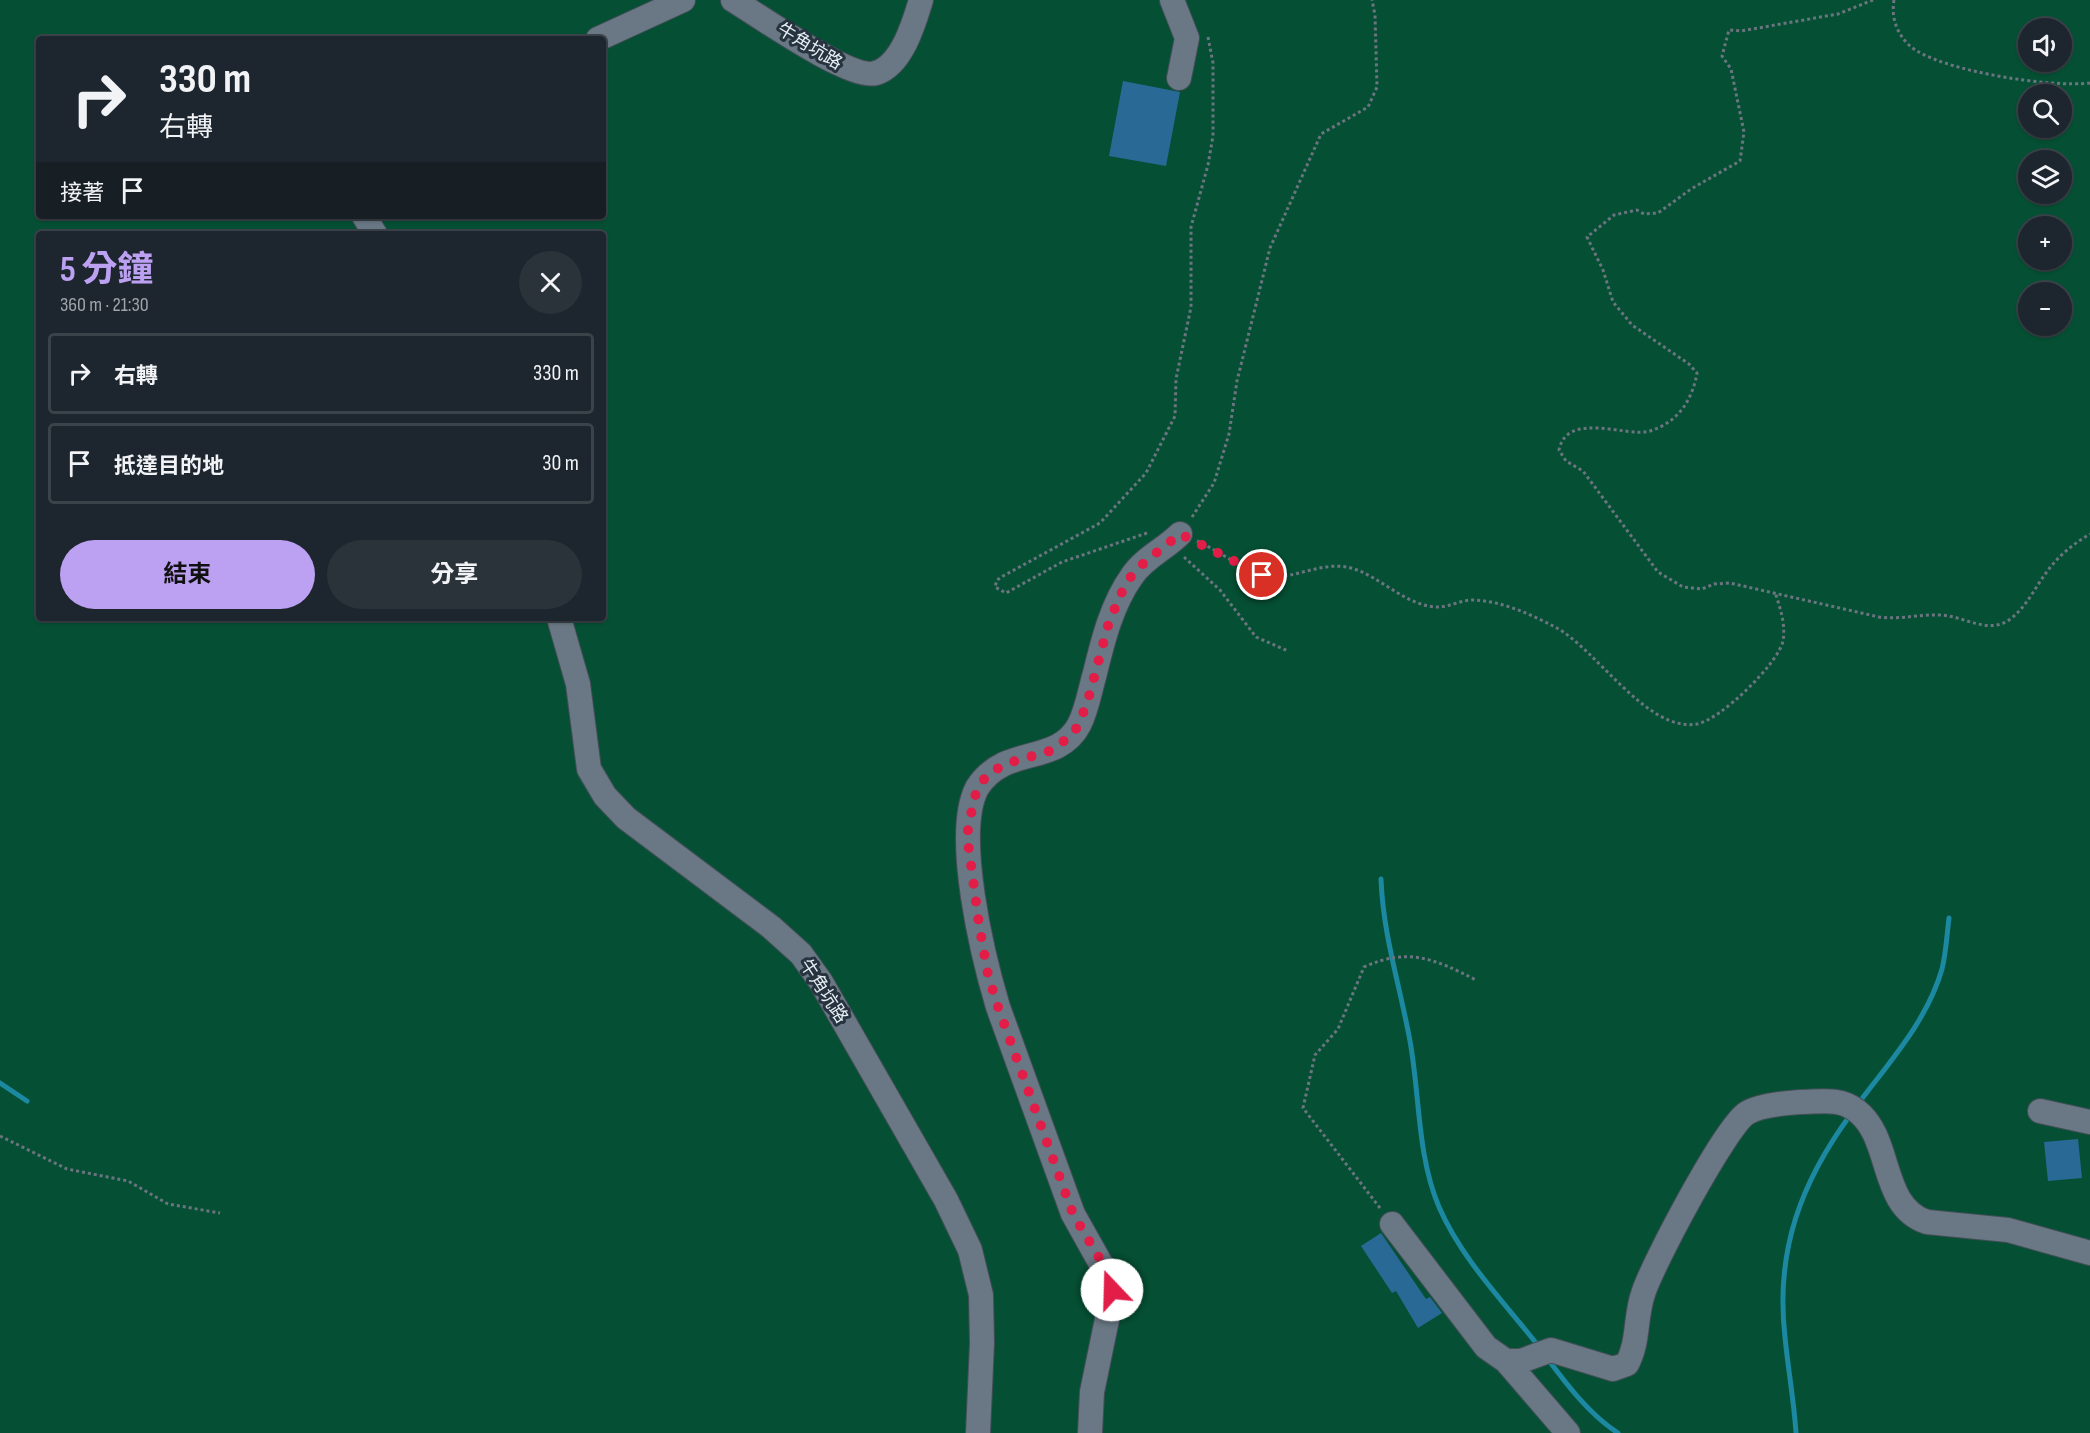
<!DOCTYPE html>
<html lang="zh-TW">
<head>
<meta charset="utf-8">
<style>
	:root { --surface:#1d262e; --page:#2a323a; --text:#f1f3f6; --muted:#a0a5aa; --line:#3b434a; --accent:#bca0f2 }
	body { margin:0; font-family:"Sofia Sans Condensed","Noto Sans TC",sans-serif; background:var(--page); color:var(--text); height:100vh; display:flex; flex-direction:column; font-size:22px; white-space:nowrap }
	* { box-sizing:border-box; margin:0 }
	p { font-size:20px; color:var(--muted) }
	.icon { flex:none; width:33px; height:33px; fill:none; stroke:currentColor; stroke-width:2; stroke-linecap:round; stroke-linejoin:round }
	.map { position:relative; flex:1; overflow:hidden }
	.sheet { position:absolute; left:36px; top:231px; width:570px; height:390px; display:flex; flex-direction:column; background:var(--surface); border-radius:6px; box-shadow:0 2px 4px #0004,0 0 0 2px var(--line) }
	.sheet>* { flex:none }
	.banner { position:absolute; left:36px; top:36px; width:570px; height:183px; border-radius:6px; box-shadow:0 2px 4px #0004,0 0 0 2px var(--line); background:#1d262e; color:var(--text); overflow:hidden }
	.controls { position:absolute; left:2018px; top:18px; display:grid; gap:12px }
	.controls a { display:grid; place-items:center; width:54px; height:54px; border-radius:50%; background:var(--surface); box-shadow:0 2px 4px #0004,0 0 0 2px var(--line); font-size:30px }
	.pin { position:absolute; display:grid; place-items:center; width:51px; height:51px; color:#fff; margin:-26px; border:3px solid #fff; border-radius:50%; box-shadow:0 2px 6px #0007 }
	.me { position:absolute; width:66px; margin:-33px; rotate:339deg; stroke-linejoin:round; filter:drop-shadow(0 0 4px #0008) }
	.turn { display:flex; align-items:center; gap:21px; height:126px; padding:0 24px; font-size:27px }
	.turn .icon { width:78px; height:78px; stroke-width:2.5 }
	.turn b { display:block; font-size:42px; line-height:51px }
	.then { display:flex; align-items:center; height:57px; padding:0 24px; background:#0003; gap:12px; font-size:22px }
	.round { display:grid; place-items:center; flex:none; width:63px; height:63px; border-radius:32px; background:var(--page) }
	.head { display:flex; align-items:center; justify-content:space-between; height:102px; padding:0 24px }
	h1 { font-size:36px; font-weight:700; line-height:45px; color:var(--accent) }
	.button { display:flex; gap:12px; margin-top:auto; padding:12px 24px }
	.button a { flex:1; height:69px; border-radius:36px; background:var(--accent); color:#111; font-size:24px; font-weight:700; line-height:69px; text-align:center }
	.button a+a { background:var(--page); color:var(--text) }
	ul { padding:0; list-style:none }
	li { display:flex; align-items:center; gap:18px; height:81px; margin:0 12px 9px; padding:0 12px; border:3px solid var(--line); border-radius:6px }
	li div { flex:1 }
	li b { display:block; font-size:22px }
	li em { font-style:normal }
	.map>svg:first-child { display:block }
	.green { fill:#055034; fill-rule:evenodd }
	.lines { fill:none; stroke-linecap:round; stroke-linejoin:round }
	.stream { stroke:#1c88a1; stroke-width:5 }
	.building { fill:#286996 }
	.minor-casing { stroke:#434e57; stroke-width:26 }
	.path { stroke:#6b757f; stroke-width:3; stroke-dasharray:3 3; stroke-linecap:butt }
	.minor { stroke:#697884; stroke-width:24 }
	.route { stroke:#e11d48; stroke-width:10; stroke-dasharray:0 18 }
	.labels { text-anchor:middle; stroke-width:6; stroke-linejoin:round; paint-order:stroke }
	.street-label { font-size:18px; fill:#e7eff6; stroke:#27333e }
</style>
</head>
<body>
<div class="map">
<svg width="2090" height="1433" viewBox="0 0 2090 1433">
	<rect width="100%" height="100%" fill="#27333e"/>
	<path class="green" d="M0,0H2090V1433H0ZM2028,28H2061V62H2028ZM39,39H603V216H39ZM2028,94H2061V128H2028ZM2028,160H2061V194H2028ZM2028,226H2061V260H2028ZM39,234H603V618H39ZM2028,292H2061V326H2028Z"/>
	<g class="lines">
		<path class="stream" d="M1381,879C1383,935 1400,986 1410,1041C1420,1096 1417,1155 1439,1207C1462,1260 1505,1303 1540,1348
			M0,1083L27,1101
			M1858,1104C1890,1061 1927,1021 1942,969C1946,953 1947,934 1949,918
			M1547,1358C1567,1385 1590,1415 1618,1433
			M1796,1433C1794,1401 1788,1369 1785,1337C1775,1251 1801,1182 1851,1114"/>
	</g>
	<path class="building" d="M1123,81L1180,92L1166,166L1109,156Z
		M2078,1139L2082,1178L2048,1181L2044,1142Z
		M1381,1233L1426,1299L1430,1297L1442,1313L1418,1328L1396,1291L1392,1293L1361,1246Z"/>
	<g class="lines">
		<defs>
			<path id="minor" d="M733,0C758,15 851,81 876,73C902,65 914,23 921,0
				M1172,0L1187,38L1179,78
				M598,39L683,0
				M364,216L375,234
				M559,618L578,684L589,769L605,796L626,818L771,927L801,954L821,982L946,1200L970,1250L981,1295L982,1343L978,1433
				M2040,1111L2090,1122
				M1392,1224L1486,1347L1506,1361L1568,1433
				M1506,1361H1521L1551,1350L1613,1369L1627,1364C1639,1342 1635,1317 1643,1294C1651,1267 1726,1125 1747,1113C1760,1105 1785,1103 1800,1102C1820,1102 1840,1097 1857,1111C1893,1139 1879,1206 1927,1222L2008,1230L2090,1253
				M1090,1433L1092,1392L1111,1300L1110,1280L1073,1214L998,1007C983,957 953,834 977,788C983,778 994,769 1004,764C1030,752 1063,755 1079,725C1087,710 1090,690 1095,673C1103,640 1112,604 1132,576C1144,558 1165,549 1180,534"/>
		</defs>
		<use href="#minor" class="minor-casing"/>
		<path class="path" d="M1873,0L1838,14L1741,31L1729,30L1722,56L1731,69L1744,132L1740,161L1691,189L1658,213L1644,214L1637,210L1614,215L1587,237L1603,270L1613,302L1632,325L1689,364L1697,373C1692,401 1678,422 1650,431C1627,438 1567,410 1559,450L1566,461L1583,471L1658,572L1683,587L1702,589L1714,584L1730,583L1879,617C1900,620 1919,614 1939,615C1963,615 1987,635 2009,620C2026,608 2034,589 2046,573C2057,557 2073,544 2090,534
			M1894,0C1891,18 1897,34 1910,46C1939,71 2052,88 2090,83
			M1192,517L1214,483L1229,434L1237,381L1270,248L1321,134L1368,107L1377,87L1375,15L1372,0
			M1147,533L1062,562L1006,593L995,587L997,580L1003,576L1100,523L1146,473L1175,416L1176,379L1191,307V227L1208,165L1213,136V63L1208,37
			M1197,541C1218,550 1254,578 1275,577C1300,576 1326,561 1351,568C1380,576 1407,607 1438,607C1449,607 1461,600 1473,600C1502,601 1530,614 1555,627C1596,648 1647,733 1697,724C1720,720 1778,664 1783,641C1786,624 1780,608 1775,592
			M1184,557L1220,590L1256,637L1288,651
			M0,1136L67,1169L128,1181L168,1204L220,1213
			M1380,1208L1303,1108L1315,1055L1338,1029L1364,967C1408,947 1435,959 1476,980"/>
		<use href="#minor" class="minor"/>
	</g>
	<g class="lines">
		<path class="route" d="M1112,1290L1104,1266L1073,1214L998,1007L988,975L979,924L967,835L974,799L978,788L987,775L1005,764L1050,751L1072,735L1079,724L1088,700L1109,622L1122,592L1133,573L1146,561L1180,534L1262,575"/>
	</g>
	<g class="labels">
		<g class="street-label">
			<text transform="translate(810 46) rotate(31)" y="6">牛角坑路</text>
			<text transform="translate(824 991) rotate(57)" y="6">牛角坑路</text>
		</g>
	</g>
</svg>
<div class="controls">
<a><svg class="icon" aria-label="sound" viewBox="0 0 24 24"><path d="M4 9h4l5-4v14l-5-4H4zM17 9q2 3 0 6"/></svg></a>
<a><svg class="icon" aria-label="search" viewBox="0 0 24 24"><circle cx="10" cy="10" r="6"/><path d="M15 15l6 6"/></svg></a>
<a><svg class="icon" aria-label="layers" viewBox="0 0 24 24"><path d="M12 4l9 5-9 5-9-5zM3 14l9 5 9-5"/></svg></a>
<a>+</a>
<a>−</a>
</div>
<div class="pin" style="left:1262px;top:575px;background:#d93025"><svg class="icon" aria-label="arrive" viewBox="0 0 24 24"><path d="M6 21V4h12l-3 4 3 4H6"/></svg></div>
<svg class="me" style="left:1112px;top:1290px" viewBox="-20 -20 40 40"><circle r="19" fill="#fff"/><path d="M0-13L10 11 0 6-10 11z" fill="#e11d48"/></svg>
<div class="banner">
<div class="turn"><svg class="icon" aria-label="right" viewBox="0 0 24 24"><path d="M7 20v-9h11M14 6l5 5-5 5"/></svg><div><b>330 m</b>右轉</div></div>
<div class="then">接著<svg class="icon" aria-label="arrive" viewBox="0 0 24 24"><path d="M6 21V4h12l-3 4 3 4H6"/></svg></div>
</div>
<section class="sheet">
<div class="head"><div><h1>5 分鐘</h1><p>360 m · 21:30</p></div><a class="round"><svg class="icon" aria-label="close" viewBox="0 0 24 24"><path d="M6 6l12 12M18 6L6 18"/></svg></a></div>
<ul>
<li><svg class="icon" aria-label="right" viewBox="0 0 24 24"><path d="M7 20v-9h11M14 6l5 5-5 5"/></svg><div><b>右轉</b></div><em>330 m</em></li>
<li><svg class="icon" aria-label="arrive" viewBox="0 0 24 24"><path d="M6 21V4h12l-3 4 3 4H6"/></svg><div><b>抵達目的地</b></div><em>30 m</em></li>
</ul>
<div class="button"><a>結束</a><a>分享</a></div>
</section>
</div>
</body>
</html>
